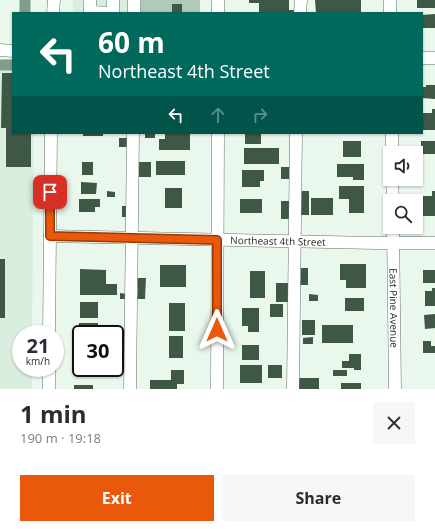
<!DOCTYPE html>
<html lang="en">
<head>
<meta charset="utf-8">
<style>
	:root { --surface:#fff; --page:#f7f7f7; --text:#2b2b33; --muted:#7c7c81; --accent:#ea580c }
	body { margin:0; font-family:"Open Sans",sans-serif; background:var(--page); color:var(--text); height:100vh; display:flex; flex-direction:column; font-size:15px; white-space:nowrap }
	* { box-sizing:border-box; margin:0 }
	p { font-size:13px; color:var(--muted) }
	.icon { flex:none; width:22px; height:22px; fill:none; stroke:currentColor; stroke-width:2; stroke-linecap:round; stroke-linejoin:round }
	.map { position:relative; height:389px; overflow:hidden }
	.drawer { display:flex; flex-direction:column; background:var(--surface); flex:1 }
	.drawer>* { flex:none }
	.guide { position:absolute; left:12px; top:12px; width:411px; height:122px; border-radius:0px; box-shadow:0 1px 3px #0004; background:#00695c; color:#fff; overflow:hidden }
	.buttons { position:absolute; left:383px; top:146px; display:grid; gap:8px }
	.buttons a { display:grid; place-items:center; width:40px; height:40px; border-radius:0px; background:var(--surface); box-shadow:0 1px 3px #0004; font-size:20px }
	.speed { position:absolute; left:12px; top:325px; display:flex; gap:8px; font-size:20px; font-weight:700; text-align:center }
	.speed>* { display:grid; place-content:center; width:52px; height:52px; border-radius:50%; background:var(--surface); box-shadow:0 1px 3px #0004; line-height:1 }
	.speed small { font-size:10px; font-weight:400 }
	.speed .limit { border:2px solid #111; border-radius:6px; background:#fff; color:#111 }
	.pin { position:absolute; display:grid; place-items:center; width:34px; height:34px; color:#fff; margin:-17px; border-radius:8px; box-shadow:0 2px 6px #0006 }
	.me { position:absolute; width:44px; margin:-22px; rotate:0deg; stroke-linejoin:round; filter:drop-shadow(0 0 3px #0008) }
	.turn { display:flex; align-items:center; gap:14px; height:84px; padding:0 20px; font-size:18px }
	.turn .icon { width:52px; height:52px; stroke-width:2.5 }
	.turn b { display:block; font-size:28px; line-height:34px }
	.lanes { display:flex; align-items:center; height:38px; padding:0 20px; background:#0003; justify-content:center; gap:20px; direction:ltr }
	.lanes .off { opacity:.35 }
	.round { display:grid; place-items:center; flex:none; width:42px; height:42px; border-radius:0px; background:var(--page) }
	.summary { display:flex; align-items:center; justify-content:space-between; height:68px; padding:0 20px }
	h1 { font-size:24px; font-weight:700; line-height:30px }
	.primary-button { display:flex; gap:8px; margin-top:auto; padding:8px 20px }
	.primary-button a { flex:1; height:46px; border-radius:0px; background:var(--accent); color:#fff; font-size:16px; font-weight:700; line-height:46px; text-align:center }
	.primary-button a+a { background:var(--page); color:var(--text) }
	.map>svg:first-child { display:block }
	.built { fill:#d9eede }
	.green { fill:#b1c9b6 }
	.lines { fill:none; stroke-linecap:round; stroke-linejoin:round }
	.canal { stroke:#819c87; stroke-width:11 }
	.building { fill:#3f5845 }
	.minor-casing { stroke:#657168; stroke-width:13 }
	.minor { stroke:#fff; stroke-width:12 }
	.route-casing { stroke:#983908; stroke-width:10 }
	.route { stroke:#ea580c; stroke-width:7 }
	.labels { text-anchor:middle; stroke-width:4; stroke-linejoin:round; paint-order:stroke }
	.street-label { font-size:10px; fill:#202521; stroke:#e9f7ec }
</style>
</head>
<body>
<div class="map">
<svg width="435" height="389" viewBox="0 0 435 389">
	<rect width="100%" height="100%" fill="#e9f7ec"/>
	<path class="built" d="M73,0H141V13H73Z
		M0,71H13V133H34L32,334H21V368H32V389H0Z"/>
	<path class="green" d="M141,0H200V13H141Z"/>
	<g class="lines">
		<path class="canal" d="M25,13V0
			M0,65H13"/>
	</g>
	<path class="building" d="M249,0H289V10H294V13H259V3H249Z
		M315,0H361V13H316Z
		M417,0H435V8H417Z
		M172,4H182V13H172Z
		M435,14V28H422V15Z
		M2,73H13V133H31V167H6V128H1Z
		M426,85H435V99L422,98V87H426Z
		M432,109H435V130H422V113H432Z
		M83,133H103V136H83Z
		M145,133H155V138H145Z
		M165,133H190V150H159V139H165Z
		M245,133H261V144H245Z
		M119,138H128V147H119Z
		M343,141H361V157H343Z
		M421,141H435V154H421Z
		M244,148H279V164H244Z
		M156,161H185V175H156Z
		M82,162H93V175H82Z
		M139,162H151V177H139Z
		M337,164H364V180H353V177H337Z
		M281,167H291V179H281Z
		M242,170H264V181H260V187H242Z
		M81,182L97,183L96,194H81Z
		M339,186H364V213H349V199H339Z
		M165,188H182V208H165Z
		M107,191L115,192V197H107Z
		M298,191H309V215H298Z
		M432,191H435V216H420V196H432Z
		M311,198H333V215H311Z
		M79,199H100V207H95V212H79Z
		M240,199H262V213H240Z
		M281,201H290V219H281Z
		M122,206H128V217H122Z
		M0,259H5V318H0Z
		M340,264H366V288H346V280H340Z
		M160,265H186V287H160Z
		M300,268H308V285H300Z
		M80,269L106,270V284H117V295H80Z
		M423,270H435V283H423Z
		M250,271H265V298H250Z
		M135,278H146L145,299H137L138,288H135Z
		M276,283H289V302H276Z
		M432,288H435V306H425V291H432Z
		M120,293L127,294V299H120Z
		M309,294L318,295V301H309Z
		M345,298H364V311H345Z
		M80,302H98V318H80Z
		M169,303H185V331H169Z
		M270,304H283V317H270Z
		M242,308H259V332H248V326H242Z
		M435,314V328L425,329L424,315Z
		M302,320H315V335H302Z
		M79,323H98V334H81V338H79Z
		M322,325H353V343H322Z
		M115,330H125V343H115Z
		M169,336H183V358H169Z
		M313,337V344H303V338Z
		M423,341H431V346H435V353H423Z
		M75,345H81V365H75Z
		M242,345H259V360H242Z
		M349,354H361V370H354V368H342V361H349Z
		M240,365H262V383H240Z
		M268,365H282V378H268Z
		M171,370H184V384H177V389H150V380H171Z
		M333,370H347V376H333Z
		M297,378H319V389H297Z
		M341,383H361V389H341Z
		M74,385H93V389H74Z"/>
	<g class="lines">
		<defs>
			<g id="minor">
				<path d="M90,0V12L113,13V0"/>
				<path d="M390,0V13"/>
				<path d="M53,13L54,0"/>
				<path d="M134,13V0"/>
				<path d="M218,13V0"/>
				<path d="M300,13L301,0"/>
				<path d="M0,50L13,51"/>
				<path d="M422,58H435"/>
				<path d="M392,133V153"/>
				<path d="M392,179L393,201"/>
				<path id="s1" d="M393,227L395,389"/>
				<path id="s2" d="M50,236L376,243H435"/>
				<path d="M49,334L51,133"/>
				<path d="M49,389V368"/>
				<path d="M130,389L133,133"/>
				<path d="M217,389L218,133"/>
				<path d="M293,389L296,133"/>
			</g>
		</defs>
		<use href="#minor" class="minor-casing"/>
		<use href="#minor" class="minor"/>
	</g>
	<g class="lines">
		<defs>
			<path id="route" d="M50,192V236L217,240V330"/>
		</defs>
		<use href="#route" class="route-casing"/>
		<use href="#route" class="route"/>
	</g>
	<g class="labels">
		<g class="street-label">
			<text dy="4" stroke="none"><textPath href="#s2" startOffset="228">Northeast 4th Street</textPath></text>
			<text dy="4" stroke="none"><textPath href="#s1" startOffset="81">East Pine Avenue</textPath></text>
		</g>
	</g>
</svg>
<div class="buttons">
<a><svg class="icon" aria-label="sound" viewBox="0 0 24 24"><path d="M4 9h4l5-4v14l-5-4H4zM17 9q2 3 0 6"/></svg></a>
<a><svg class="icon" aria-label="search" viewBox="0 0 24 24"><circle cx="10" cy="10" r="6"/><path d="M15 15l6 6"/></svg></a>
</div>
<div class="speed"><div>21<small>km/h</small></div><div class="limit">30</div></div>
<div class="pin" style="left:50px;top:192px;background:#d93025"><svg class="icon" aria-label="arrive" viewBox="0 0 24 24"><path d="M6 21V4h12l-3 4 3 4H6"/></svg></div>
<svg class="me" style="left:217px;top:330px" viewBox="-20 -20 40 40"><path d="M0-17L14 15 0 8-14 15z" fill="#ea580c" stroke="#fff" stroke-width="4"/></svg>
<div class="guide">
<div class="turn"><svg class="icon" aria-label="left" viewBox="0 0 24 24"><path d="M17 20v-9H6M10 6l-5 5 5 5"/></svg><div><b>60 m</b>Northeast 4th Street</div></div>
<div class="lanes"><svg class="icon" aria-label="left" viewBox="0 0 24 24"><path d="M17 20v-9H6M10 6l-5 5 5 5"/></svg><svg class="icon off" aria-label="ahead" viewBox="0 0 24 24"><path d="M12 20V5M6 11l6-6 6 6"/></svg><svg class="icon off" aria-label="right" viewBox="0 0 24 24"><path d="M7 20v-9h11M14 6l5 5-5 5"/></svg></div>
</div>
</div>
<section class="drawer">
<div class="summary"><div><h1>1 min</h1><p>190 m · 19:18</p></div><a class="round"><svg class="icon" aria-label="close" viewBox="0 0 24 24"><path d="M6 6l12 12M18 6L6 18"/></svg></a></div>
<div class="primary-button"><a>Exit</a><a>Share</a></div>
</section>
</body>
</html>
